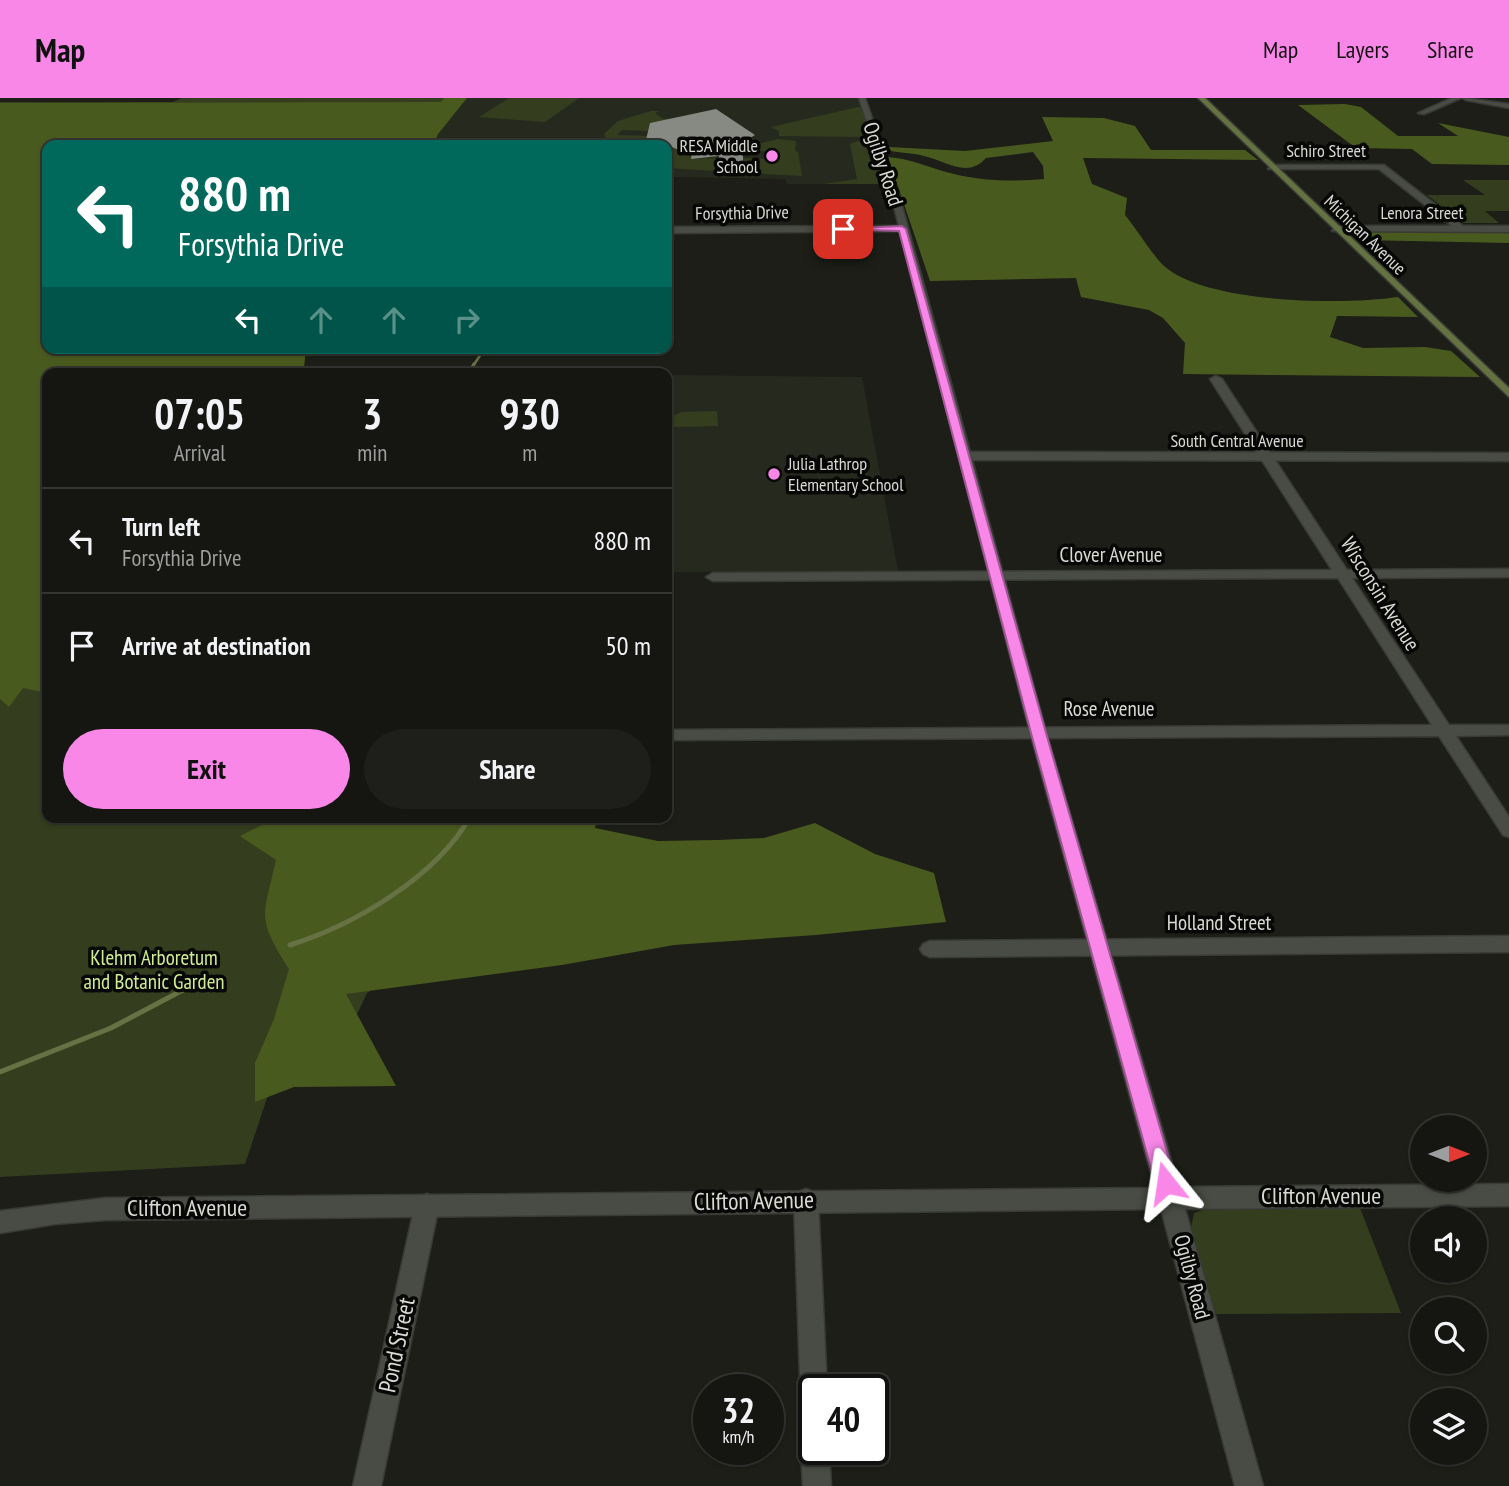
<!DOCTYPE html>
<html lang="en">
<head>
<meta charset="utf-8">
<style>
	:root { --surface:#151611; --page:#1e1f1a; --text:#f1f3f6; --muted:#9d9f9f; --line:#343531; --accent:#f987e8 }
	body { margin:0; font-family:"PT Sans Narrow",sans-serif; background:var(--page); color:var(--text); height:100vh; display:flex; flex-direction:column; font-size:26px; white-space:nowrap }
	* { box-sizing:border-box; margin:0 }
	p { font-size:23px; color:var(--muted) }
	.icon { flex:none; width:38px; height:38px; fill:none; stroke:currentColor; stroke-width:2; stroke-linecap:round; stroke-linejoin:round }
	.map { position:relative; flex:1; overflow:hidden }
	.details { position:absolute; left:42px; top:270px; width:630px; height:455px; display:flex; flex-direction:column; background:var(--surface); border-radius:14px; box-shadow:0 2px 5px #0004,0 0 0 2px var(--line) }
	.details>* { flex:none }
	.guide { position:absolute; left:42px; top:42px; width:630px; height:214px; border-radius:14px; box-shadow:0 2px 5px #0004,0 0 0 2px var(--line); background:#00695c; color:#fff; overflow:hidden }
	.needle { width:46px; rotate:90deg }
	.fabs { position:absolute; left:1410px; top:1017px; display:grid; gap:14px }
	.fabs a { display:grid; place-items:center; width:77px; height:77px; border-radius:50%; background:var(--surface); box-shadow:0 2px 5px #0004,0 0 0 2px var(--line); font-size:35px }
	.speed { position:absolute; left:693px; top:1276px; display:flex; gap:14px; font-size:35px; font-weight:700; text-align:center }
	.speed>* { display:grid; place-content:center; width:91px; height:91px; border-radius:50%; background:var(--surface); box-shadow:0 2px 5px #0004,0 0 0 2px var(--line); line-height:1 }
	.speed small { font-size:18px; font-weight:400 }
	.speed .limit { border:4px solid #111; border-radius:10px; background:#fff; color:#111 }
	.pin { position:absolute; display:grid; place-items:center; width:60px; height:60px; color:#fff; margin:-30px; border-radius:14px; box-shadow:0 4px 10px #0006 }
	.me { position:absolute; width:77px; margin:-38px; rotate:345deg; stroke-linejoin:round; filter:drop-shadow(0 0 5px #0008) }
	.turn { display:flex; align-items:center; gap:24px; height:147px; padding:0 21px; font-size:32px }
	.turn .icon { width:91px; height:91px; stroke-width:2.5 }
	.turn b { display:block; font-size:49px; line-height:60px }
	.lanes { display:flex; align-items:center; height:66px; padding:0 21px; background:#0003; justify-content:center; gap:35px; direction:ltr }
	.lanes .off { opacity:.35 }
	.eta { display:flex; justify-content:space-evenly; align-items:center; height:119px; text-align:center }
	.eta b { font-size:42px; font-weight:800; line-height:49px }
	.primary-button { display:flex; gap:14px; margin-top:auto; padding:14px 21px }
	.primary-button a { flex:1; height:80px; border-radius:42px; background:var(--accent); color:#111; font-size:28px; font-weight:800; line-height:80px; text-align:center }
	.primary-button a+a { background:var(--page); color:var(--text) }
	ul { padding:0; list-style:none }
	li { display:flex; align-items:center; gap:21px; height:105px; padding:0 21px; border-top:2px solid var(--line) }
	li div { flex:1 }
	li b { display:block; font-size:26px }
	li em { font-style:normal }
	header { display:flex; align-items:center; gap:42px; box-sizing:border-box; height:98px; padding:0 35px; background:var(--accent); color:#111 }
	header strong { font-size:33px }
	nav { display:flex; gap:38px; margin-inline-start:auto; font-size:24px }
	.map>svg:first-child { display:block }
	.built { fill:#262a1e }
	.green { fill:#343e1e }
	.forest { fill:#495a1f }
	.lines { fill:none; stroke-linecap:round; stroke-linejoin:round }
	.stream-far2 { stroke:#667144; stroke-width:2.5 }
	.stream-far1 { stroke:#667144; stroke-width:3.5 }
	.stream { stroke:#667144; stroke-width:5 }
	.building { fill:#878a82 }
	.minor-casing { stroke:#393a36; stroke-width:3 }
	.tertiary-casing { stroke:#393a36; stroke-width:3 }
	.secondary-casing { stroke:#393a36; stroke-width:3 }
	.minor { fill:#494c44; fill-rule:evenodd }
	.tertiary { fill:#494c44; fill-rule:evenodd }
	.secondary { fill:#647241; fill-rule:evenodd }
	.route { fill:#f987e8; stroke:#a25897; stroke-width:2 }
	.poi-dot { fill:#f987e8; stroke:#070805; stroke-width:2.5 }
	.labels { text-anchor:middle; stroke-width:7; stroke-linejoin:round; paint-order:stroke }
	.far-poi-label { font-size:18px; fill:#d9dad6; stroke:#070805; text-anchor:end }
	.far-street-label { font-size:18px; fill:#d9dad6; stroke:#070805 }
	.street-label { font-size:21px; fill:#d9dad6; stroke:#070805 }
	.park-label { font-size:21px; fill:#d1ed96; stroke:#070805 }
	.near-street-label { font-size:24px; fill:#d9dad6; stroke:#070805 }
</style>
</head>
<body>
<header>
<strong>Map</strong>
<nav><a>Map</a><a>Layers</a><a>Share</a></nav>
</header>
<div class="map">
<svg width="1509" height="1388" viewBox="0 0 1509 1388">
	<rect width="100%" height="100%" fill="#1c1e17"/>
	<path class="built" d="M448,0H860L885,86H787L785,81L674,79L667,106V47H552V44L417,46Z
		M667,277L862,279L898,473L667,474Z"/>
	<path class="green" d="M182,0H448L445,4L47,47V250L292,275H47V719H520L431,855L367,895L338,957L281,958L245,1066L0,1079V4H173Z
		M509,0H579L545,24L479,19Z
		M858,9L863,11L871,39L779,38V33L771,29Z
		M651,13H659L655,15L662,20L675,23L650,25L651,33L622,32L617,37L649,38L645,46L651,47H608L604,36L618,23Z
		M778,41L796,43L795,53L798,54L802,78L667,70V47H662C673,45 678,53 694,49L690,56L692,61L722,60L719,69H743L741,60L770,61L772,58L770,53L741,54V50Z
		M858,43L871,45L885,86H824L857,81L850,46Z
		M1463,82H1509V113H1485L1499,125H1463L1427,97H1485Z
		M717,313L718,328L672,329V318L682,314Z
		M1360,1110L1401,1215L1215,1216L1191,1130L1194,1115L1202,1112Z"/>
	<path class="forest" d="M444,0H467L438,36L433,47H47V250H306L304,270L319,275H47V595L23,590L9,609L0,601V5L441,4Z
		M1345,6L1361,9L1398,38H1458L1438,25L1509,39V67L1432,66L1412,51L1356,50L1298,7Z
		M1042,19L1104,20L1135,28L1151,52H1245L1258,62L1083,60L1092,86L1127,100L1125,117C1135,129 1154,159 1164,168C1207,206 1343,207 1398,199L1418,219L1337,218L1330,239L1363,250L1425,249L1451,253L1480,279L1183,276L1185,245L1163,220L1149,212L1081,199L1076,180L930,183L888,59C910,61 926,68 946,74C978,83 1011,84 1044,81L1043,68L1033,54L986,60C967,81 947,63 924,58C914,55 902,55 891,53L889,49L965,53L1053,43Z
		M1509,133V145L1359,142L1355,134Z
		M278,719H598L595,730L658,743L717,742L764,740L815,725L875,756L934,775L946,824L816,837L674,847L562,867L346,896L396,988L294,989L255,1004V965L274,921L289,871C256,819 263,820 276,762L240,738Z"/>
	<g class="lines">
		<path class="stream-far2" d="M473,268L485,250"/>
		<path class="stream-far1" d="M469,275L474,266"/>
		<path class="stream" d="M290,847C354,827 436,779 470,719
			M0,974L111,930L200,883"/>
	</g>
	<path class="building" d="M716,11L755,37L727,54H743V69H718L719,58L691,61L693,48L679,52L667,47L645,46L650,25Z"/>
	<g class="lines">
		<defs>
			<path id="minor" d="M1452,0H1461L1424,16L1418,15Z
				M1271,67H1384L1463,128H1509V134L1332,133L1335,128H1452L1379,71H1268Z
				M902,128L905,133L667,135V129Z
				M1216,278L1222,281L1347,472L1509,471V479L1352,480L1449,627H1509V637L1456,638L1509,719V739L1503,737L1439,638L667,642V632L1432,627L1338,480L713,483L706,479L713,475L1332,472L1210,281Z
				M1509,838V854L930,859L923,856L920,851L923,846L930,843Z
				M806,1091L814,1094L818,1102L827,1292H814V1320L804,1317L801,1307L794,1102L798,1094Z
				M427,1096L435,1099L439,1107L381,1388H353L415,1107L419,1099Z
				M814,1338V1351H829L831,1388H803L801,1351L805,1341Z"/>
			<path id="tertiary" d="M859,0H865L900,101L970,354L1509,355V363L972,362L1046,634L1179,1089L1509,1086V1108L1185,1111L1263,1388H1235L1161,1111L105,1122L55,1126L0,1135V1113L105,1100L1155,1090L1030,634L892,101Z
				M1463,0L1509,6V10L1466,2Z"/>
			<path id="secondary" d="M1198,0H1205L1509,290V299Z"/>
		</defs>
		<use href="#minor" class="minor-casing"/>
		<use href="#tertiary" class="tertiary-casing"/>
		<use href="#secondary" class="secondary-casing"/>
		<use href="#minor" class="minor"/>
		<use href="#tertiary" class="tertiary"/>
		<use href="#secondary" class="secondary"/>
	</g>
	<path class="route" d="M902,128L906,131L1046,635L1176,1085L1173,1092L1166,1095L1158,1092L1155,1085L1031,635L899,133L839,131Z"/>
	<g class="poi-dot">
		<circle cx="772" cy="58" r="7"/>
		<circle cx="774" cy="376" r="7"/>
	</g>
	<g class="labels">
		<g class="far-poi-label">
			<text x="758" y="54">RESA Middle<tspan x="758" dy="21">School</tspan></text>
			<text x="788" y="372" text-anchor="start">Julia Lathrop<tspan x="788" dy="21">Elementary School</tspan></text>
		</g>
		<g class="far-street-label">
			<text x="1326" y="59">Schiro Street</text>
			<text transform="translate(742 115) rotate(-1)" y="6">Forsythia Drive</text>
			<text x="1422" y="121">Lenora Street</text>
			<text transform="translate(1365 137) rotate(44)" y="6">Michigan Avenue</text>
			<text x="1237" y="349">South Central Avenue</text>
		</g>
		<g class="street-label">
			<text transform="translate(883 66) rotate(72)" y="7">Ogilby Road</text>
			<text x="1111" y="464">Clover Avenue</text>
			<text transform="translate(1380 496) rotate(58)" y="7">Wisconsin Avenue</text>
			<text x="1109" y="618">Rose Avenue</text>
			<text x="1219" y="832">Holland Street</text>
			<text transform="translate(1192 1179) rotate(75)" y="7">Ogilby Road</text>
		</g>
		<g class="park-label">
			<text x="154" y="867">Klehm Arboretum<tspan x="154" dy="24">and Botanic Garden</tspan></text>
		</g>
		<g class="near-street-label">
			<text x="1321" y="1106">Clifton Avenue</text>
			<text transform="translate(754 1103) rotate(-1)" y="8">Clifton Avenue</text>
			<text x="187" y="1118">Clifton Avenue</text>
			<text transform="translate(397 1247) rotate(-78)" y="8">Pond Street</text>
		</g>
	</g>
</svg>
<div class="fabs">
<a><svg class="needle" viewBox="-14 -14 28 28"><path d="M0-13l5 13h-10z" fill="#e53935"/><path d="M0 13l5-13h-10z" fill="#9d9f9f"/></svg></a>
<a><svg class="icon" aria-label="sound" viewBox="0 0 24 24"><path d="M4 9h4l5-4v14l-5-4H4zM17 9q2 3 0 6"/></svg></a>
<a><svg class="icon" aria-label="search" viewBox="0 0 24 24"><circle cx="10" cy="10" r="6"/><path d="M15 15l6 6"/></svg></a>
<a><svg class="icon" aria-label="layers" viewBox="0 0 24 24"><path d="M12 4l9 5-9 5-9-5zM3 14l9 5 9-5"/></svg></a>
</div>
<div class="speed"><div>32<small>km/h</small></div><div class="limit">40</div></div>
<div class="pin" style="left:843px;top:131px;background:#d93025"><svg class="icon" aria-label="arrive" viewBox="0 0 24 24"><path d="M6 21V4h12l-3 4 3 4H6"/></svg></div>
<svg class="me" style="left:1166px;top:1085px" viewBox="-20 -20 40 40"><path d="M0-17L14 15 0 8-14 15z" fill="#f987e8" stroke="#fff" stroke-width="4"/></svg>
<div class="guide">
<div class="turn"><svg class="icon" aria-label="left" viewBox="0 0 24 24"><path d="M17 20v-9H6M10 6l-5 5 5 5"/></svg><div><b>880 m</b>Forsythia Drive</div></div>
<div class="lanes"><svg class="icon" aria-label="left" viewBox="0 0 24 24"><path d="M17 20v-9H6M10 6l-5 5 5 5"/></svg><svg class="icon off" aria-label="ahead" viewBox="0 0 24 24"><path d="M12 20V5M6 11l6-6 6 6"/></svg><svg class="icon off" aria-label="ahead" viewBox="0 0 24 24"><path d="M12 20V5M6 11l6-6 6 6"/></svg><svg class="icon off" aria-label="right" viewBox="0 0 24 24"><path d="M7 20v-9h11M14 6l5 5-5 5"/></svg></div>
</div>
<section class="details">
<div class="eta">
<div><b>07:05</b><p>Arrival</p></div>
<div><b>3</b><p>min</p></div>
<div><b>930</b><p>m</p></div>
</div>
<ul>
<li><svg class="icon" aria-label="left" viewBox="0 0 24 24"><path d="M17 20v-9H6M10 6l-5 5 5 5"/></svg><div><b>Turn left</b><p>Forsythia Drive</p></div><em>880 m</em></li>
<li><svg class="icon" aria-label="arrive" viewBox="0 0 24 24"><path d="M6 21V4h12l-3 4 3 4H6"/></svg><div><b>Arrive at destination</b></div><em>50 m</em></li>
</ul>
<div class="primary-button"><a>Exit</a><a>Share</a></div>
</section>
</div>
</body>
</html>
